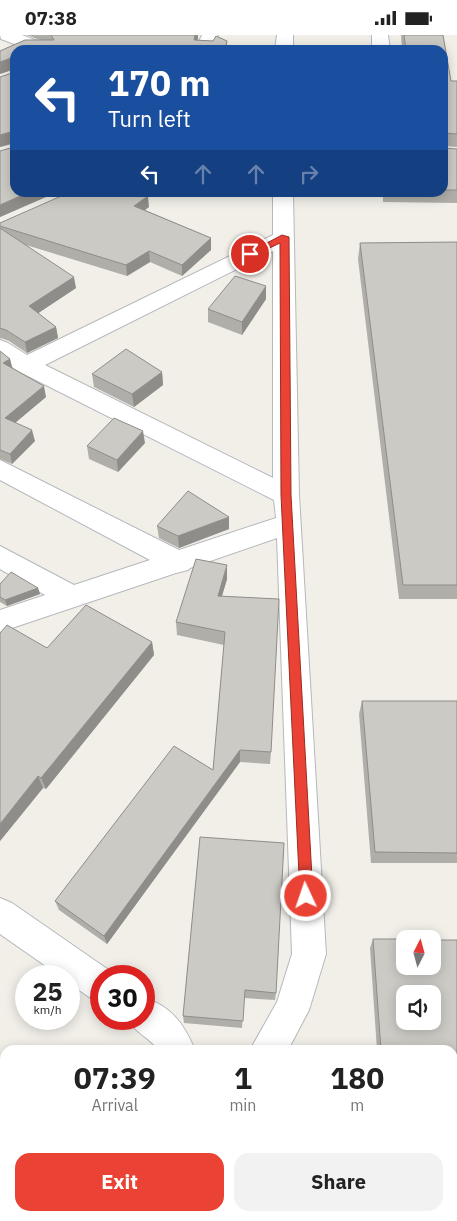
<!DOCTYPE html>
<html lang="en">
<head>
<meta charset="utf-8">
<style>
	:root { --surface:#fff; --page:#f2f2f2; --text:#222; --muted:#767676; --accent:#ea4335 }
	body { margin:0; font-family:"IBM Plex Sans",sans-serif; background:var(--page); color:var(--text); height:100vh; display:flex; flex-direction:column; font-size:19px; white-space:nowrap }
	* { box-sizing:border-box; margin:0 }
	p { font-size:16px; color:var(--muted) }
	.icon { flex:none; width:28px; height:28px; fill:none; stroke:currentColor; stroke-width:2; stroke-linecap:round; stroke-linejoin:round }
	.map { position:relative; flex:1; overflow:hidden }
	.panel { position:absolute; left:0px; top:1010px; width:458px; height:176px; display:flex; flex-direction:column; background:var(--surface); border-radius:15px 15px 0 0; box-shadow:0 2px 12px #0003 }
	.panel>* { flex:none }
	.guide { position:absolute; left:10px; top:10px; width:438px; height:152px; border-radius:15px; box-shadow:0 2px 12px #0003; background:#1a4fa0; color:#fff; overflow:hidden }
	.needle { width:32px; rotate:6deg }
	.fabs { position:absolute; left:396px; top:895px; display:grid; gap:10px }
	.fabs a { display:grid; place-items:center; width:45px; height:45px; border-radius:10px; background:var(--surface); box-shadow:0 2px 12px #0003; font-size:25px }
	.speed { position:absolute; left:15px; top:930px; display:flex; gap:10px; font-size:25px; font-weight:700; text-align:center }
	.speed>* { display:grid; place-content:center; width:65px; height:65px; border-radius:50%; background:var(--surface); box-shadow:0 2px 12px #0003; line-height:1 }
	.speed small { font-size:12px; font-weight:400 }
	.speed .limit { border:8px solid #d22; background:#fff; color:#111 }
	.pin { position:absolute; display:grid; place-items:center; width:42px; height:42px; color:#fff; margin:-21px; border:2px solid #fff; border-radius:50%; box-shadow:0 1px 5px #0007 }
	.me { position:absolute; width:55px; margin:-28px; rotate:357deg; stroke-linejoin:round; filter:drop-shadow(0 0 4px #0008) }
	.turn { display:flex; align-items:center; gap:18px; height:105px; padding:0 15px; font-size:22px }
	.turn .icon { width:65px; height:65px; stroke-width:2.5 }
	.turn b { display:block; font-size:35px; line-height:42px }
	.lanes { display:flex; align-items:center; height:48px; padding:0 15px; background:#0003; justify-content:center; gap:25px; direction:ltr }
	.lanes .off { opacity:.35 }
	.eta { display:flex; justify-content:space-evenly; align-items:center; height:85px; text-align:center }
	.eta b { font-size:30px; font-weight:700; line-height:35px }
	.button { display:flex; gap:10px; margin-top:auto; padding:10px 15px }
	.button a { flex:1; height:58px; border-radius:15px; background:var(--accent); color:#fff; font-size:20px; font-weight:700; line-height:58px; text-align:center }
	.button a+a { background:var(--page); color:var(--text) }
	.status { display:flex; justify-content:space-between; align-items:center; height:35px; padding:0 25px; background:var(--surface); direction:ltr }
	.status svg { height:14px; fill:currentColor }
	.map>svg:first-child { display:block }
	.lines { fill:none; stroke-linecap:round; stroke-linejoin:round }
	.minor-casing { stroke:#b5b8bc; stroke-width:2 }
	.minor { fill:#fff; fill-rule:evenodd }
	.wall { fill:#afaea9; fill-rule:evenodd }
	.shaded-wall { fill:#8f8d8a }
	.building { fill:#cccac5; stroke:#8f8d8a; fill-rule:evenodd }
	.route { fill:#ea4335; stroke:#982c22 }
</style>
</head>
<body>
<div class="status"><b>07:38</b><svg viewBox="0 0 49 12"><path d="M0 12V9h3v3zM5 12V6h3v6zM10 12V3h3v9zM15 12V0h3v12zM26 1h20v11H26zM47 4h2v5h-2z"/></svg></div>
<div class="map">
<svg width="457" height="1186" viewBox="0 0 457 1186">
	<rect width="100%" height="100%" fill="#f1efe8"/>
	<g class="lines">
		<defs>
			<path id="minor" d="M0,0H22L51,11L54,15H30L1,4Z
				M202,0H218L213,15H195Z
				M277,0H293V15H275Z
				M372,0H388L390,15H372Z
				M273,158H293L299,460L326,919L309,975L288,1015H250L277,967L292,919L277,503L190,533L188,535L176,538L0,597V575L45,560L0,534V511L74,550L150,525L0,445V425L179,515L276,483L274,465L18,336L0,324V305L8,308L27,320L273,200ZM273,216V443L45,330Z
				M0,863L12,868L113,938L114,941H101V967L89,962L69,948V941H60L0,899Z
				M144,962C172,973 183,987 195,1015H158C150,1002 134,998 129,984H144Z
				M204,1181H242L243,1186H205Z"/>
		</defs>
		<use href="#minor" class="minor-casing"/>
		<use href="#minor" class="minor"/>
	</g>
	<path class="wall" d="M27,0H198V5L213,6L216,1L227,6V15H15V158H55L0,182V116L14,112V108L0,112V42L15,37L14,34L0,39V16L25,5H40Z
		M401,0H443L451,46H457V112L443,111V113L457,114V168L383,167V159L339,158H442V15H402Z
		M149,172L145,175L211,203V215L182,241L150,227L127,241L26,210L76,253L38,278L56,292L58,303L27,318L9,306L1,303L0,304V188Z
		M457,207V564H399L358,224L360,208Z
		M266,264L242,300L208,287V274Z
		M0,316L10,324L12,333L46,362L15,387L35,406L12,429L0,424Z
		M162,337L163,350L134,372L94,352L92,339Z
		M145,408L118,437L89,424L87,411Z
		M157,491L229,494L179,513L159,503Z
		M227,530V544L222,561L271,717L270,729L240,727L107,909L59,875L55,866L213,735L224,610L177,600L176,587Z
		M0,549L38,553L40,559L7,571L0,567Z
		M0,598L47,613L152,607L154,620L46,754L43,753L0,806Z
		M362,666H457V828H371L359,679Z
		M200,802L276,958L275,965L244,963L242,993L184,988L183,981Z
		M373,904H405V931H432V905H457V1186H389L388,1181H452V1015H377L370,913ZM405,959H432V986H405Z"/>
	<path class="shaded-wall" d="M195,0H198V3L194,15V5Z
		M227,6V15H225Z
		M14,22L15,34L0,39V27Z
		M14,96L15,108L0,112V100Z
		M27,158H55L0,182V170Z
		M148,161L149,172L135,182L134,171Z
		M211,203V215L182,241V230Z
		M149,216L150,227L127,241L126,230Z
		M74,242L76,253L31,283L29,271Z
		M266,251V264L242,300V287Z
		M56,292L58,303L27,318L25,307Z
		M10,324L13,335L3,328Z
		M162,337L163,350L134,372L132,359Z
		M44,351L46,362L8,394L5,383Z
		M32,395L35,406L12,429L10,419Z
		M143,396L145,408L118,437L117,425Z
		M229,482V494L179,513L178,501Z
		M227,530V544L218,574V561Z
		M38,553L40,559L7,571L5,565Z
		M152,607L154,620L46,754L41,743Z
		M240,715V727L107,909L104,901Z
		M38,741L43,753L0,806V789Z"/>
	<path class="building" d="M51,0H195L194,5L213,6L216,1L227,6L225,15H15V158H27L0,170V116L14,112V96L0,100V42L15,37L14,22L0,27V16L25,5H54Z
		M404,0H443L451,46H457V99L443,98V113L457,114V155H442V15H406Z
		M68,158H141L148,161L134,171L211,203L182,230L149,216L126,230L0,191V188Z
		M0,193L74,242L29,271L56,292L25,307L6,295L0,293Z
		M457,207V550H403L360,208Z
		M235,241L266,251L242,287L208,274Z
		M126,314L162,337L132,359L92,339Z
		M0,316L10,324L3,328L44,351L5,383L32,395L10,419L0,415Z
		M114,383L143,396L117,425L87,411Z
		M188,456L229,482L178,501L157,491Z
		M196,524L227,530L218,561L279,564L271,717L240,715L104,901L55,866L174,711L213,735L225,597L176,587Z
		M11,537L38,553L5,565L0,562V549Z
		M86,570L152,607L41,743L38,741L0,789V598L7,590L47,613Z
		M362,666H457V818L375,817Z
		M200,802L284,808L276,958L245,955L243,986L183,981Z
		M373,904H405V931H432V905H457V1186H394L393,1181H452V1015H381ZM405,959H432V986H405Z
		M21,1181H186L185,1186H18Z"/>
	<path class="route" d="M282,200L289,202L291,460L313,861L311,865L306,867L302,865L300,861L281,460L280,208L253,221L246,219Z"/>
</svg>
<div class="fabs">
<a><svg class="needle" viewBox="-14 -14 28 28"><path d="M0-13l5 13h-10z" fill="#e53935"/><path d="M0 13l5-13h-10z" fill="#767676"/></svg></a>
<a><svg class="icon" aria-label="sound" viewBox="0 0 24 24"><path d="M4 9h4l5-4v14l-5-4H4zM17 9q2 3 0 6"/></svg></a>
</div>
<div class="speed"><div>25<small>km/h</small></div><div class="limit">30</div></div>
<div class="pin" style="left:250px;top:219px;background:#d93025"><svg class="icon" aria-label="arrive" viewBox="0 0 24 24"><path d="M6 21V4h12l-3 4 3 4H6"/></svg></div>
<svg class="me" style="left:306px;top:861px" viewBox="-20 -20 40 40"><circle r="17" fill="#ea4335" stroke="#fff" stroke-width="3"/><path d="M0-11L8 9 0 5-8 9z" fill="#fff"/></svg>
<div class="guide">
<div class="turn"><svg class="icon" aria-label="left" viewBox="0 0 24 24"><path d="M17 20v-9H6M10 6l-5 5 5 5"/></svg><div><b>170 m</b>Turn left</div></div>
<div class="lanes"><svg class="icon" aria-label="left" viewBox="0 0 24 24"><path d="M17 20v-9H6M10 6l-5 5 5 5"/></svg><svg class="icon off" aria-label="ahead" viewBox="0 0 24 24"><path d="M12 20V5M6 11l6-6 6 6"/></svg><svg class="icon off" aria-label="ahead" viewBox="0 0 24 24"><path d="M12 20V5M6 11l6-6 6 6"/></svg><svg class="icon off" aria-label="right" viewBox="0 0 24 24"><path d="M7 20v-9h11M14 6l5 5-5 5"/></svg></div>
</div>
<section class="panel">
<div class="eta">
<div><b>07:39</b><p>Arrival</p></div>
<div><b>1</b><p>min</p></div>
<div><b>180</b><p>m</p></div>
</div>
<div class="button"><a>Exit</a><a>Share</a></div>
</section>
</div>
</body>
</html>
